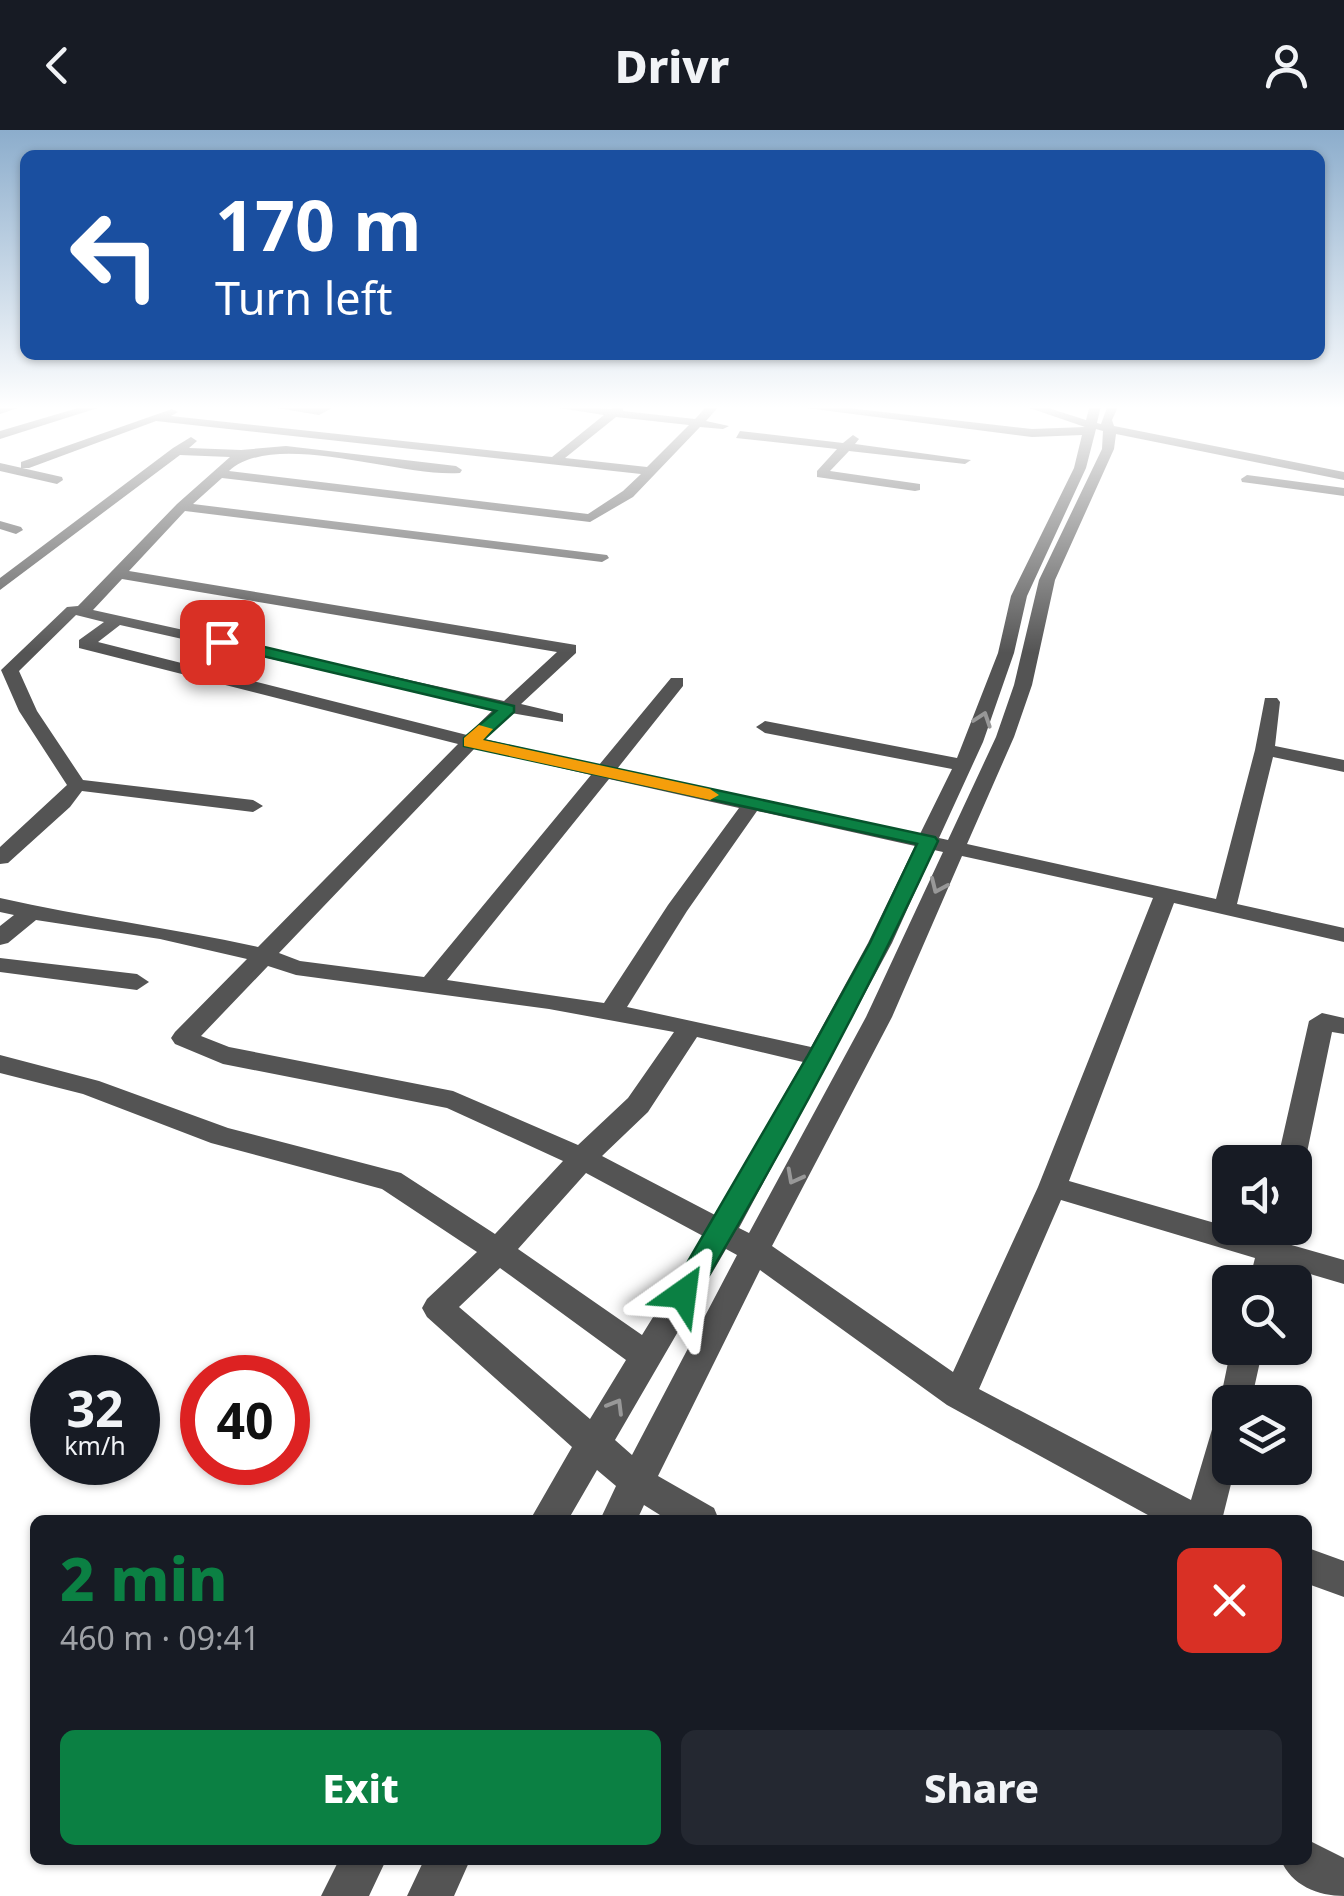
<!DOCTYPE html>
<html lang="en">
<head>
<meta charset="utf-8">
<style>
	:root { --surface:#171b24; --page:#242831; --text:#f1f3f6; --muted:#9ea1a6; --accent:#0b8043 }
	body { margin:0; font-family:"Noto Sans",sans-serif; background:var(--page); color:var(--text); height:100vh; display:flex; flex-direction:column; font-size:38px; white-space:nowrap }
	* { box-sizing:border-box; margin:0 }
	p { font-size:32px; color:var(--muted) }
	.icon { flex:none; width:55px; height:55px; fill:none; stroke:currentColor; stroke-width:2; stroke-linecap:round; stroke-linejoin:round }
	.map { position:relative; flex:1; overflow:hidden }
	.drawer { position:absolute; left:30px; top:1385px; width:1282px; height:350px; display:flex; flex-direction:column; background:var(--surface); border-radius:15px; box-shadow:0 2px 8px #0004 }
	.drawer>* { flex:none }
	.guide { position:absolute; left:20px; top:20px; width:1305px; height:210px; border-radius:15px; box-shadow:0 2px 8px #0004; background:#1a4fa0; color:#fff; overflow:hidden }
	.fabs { position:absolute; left:1212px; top:1015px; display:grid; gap:20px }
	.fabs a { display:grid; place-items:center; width:100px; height:100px; border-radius:15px; background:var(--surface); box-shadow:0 2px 8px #0004; font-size:50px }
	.speed { position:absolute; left:30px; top:1225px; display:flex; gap:20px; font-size:50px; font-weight:700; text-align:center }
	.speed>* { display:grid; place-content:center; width:130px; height:130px; border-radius:50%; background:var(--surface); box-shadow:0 2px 8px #0004; line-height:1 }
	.speed small { font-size:25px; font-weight:400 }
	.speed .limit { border:15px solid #d22; background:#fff; color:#111 }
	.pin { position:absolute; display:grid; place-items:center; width:85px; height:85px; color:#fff; margin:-42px; border-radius:20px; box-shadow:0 5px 15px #0006 }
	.me { position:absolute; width:110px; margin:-55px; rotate:31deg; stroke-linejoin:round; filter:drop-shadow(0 0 8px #0008) }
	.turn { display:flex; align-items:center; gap:35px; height:210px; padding:0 30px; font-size:45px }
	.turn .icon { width:130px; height:130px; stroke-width:2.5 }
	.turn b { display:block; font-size:70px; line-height:85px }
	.round { display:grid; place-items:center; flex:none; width:105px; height:105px; border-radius:15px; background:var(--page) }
	.summary { display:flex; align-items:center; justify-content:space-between; height:170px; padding:0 30px }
	h1 { font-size:60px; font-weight:800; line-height:75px; color:var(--accent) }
	.cta { display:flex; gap:20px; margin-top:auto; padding:20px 30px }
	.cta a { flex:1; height:115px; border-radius:15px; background:var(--accent); color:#fff; font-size:40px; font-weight:800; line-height:115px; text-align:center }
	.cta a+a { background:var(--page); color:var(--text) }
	header { display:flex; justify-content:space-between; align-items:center; height:130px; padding:0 30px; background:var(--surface); font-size:45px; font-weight:800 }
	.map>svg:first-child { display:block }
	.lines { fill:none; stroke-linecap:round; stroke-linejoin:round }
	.minor { fill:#545454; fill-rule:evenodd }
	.oneway { stroke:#989898 }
	.route { fill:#0b8043; stroke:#07532c; stroke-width:2.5 }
	.slow { fill:#f59e0b }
</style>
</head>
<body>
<header><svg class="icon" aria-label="back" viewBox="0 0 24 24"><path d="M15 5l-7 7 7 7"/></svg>Drivr<svg class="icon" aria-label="person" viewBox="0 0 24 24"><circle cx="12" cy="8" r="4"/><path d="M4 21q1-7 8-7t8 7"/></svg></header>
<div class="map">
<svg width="1344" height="1766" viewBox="0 0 1344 1766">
	<rect width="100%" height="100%" fill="#fff"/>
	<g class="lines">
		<path class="minor" d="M22,275L21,277L0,284V277Z
			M88,275H107L0,309V301Z
			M259,275H338L319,285Z
			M540,275L611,279L623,275V281L695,289L708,275H720L706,291L729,296L723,299L700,297L633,367L590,392L222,348L193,374L607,425L609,428L602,432L185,381L129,441L576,515V523L521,574L563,584V592L511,583L484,609L599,635L671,548H683V556L617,639L920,704L952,639L765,603L756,597L765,591L957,628L998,523L1011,466L1074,338L1082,305L1032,307L783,275H822L1032,299L1085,297L1021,275H1039L1086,290L1090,275H1101L1097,293L1101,294L1108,275H1119L1112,290L1114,296L1344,342V350L1116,304L1114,319L1055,450L1032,555L1014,607L967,714L1216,769L1255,620L1265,568H1277L1280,572L1275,616L1344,630V642L1273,627L1237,774L1344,798V812L1174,773L1069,1051L1260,1106L1262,1098H1292L1288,1114L1344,1130V1154L1283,1136L1279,1152H1249L1255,1128L1061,1070L979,1259L1191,1370L1219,1276L1231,1218H1263L1251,1272H1230V1338H1235L1222,1390H1157L947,1275L760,1140L658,1346L714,1378L719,1390H668L644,1375L637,1390H600L616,1356L597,1340L568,1390H530L572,1317L427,1187L422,1178L427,1169L477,1122L382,1059L211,1013L83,964L0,943V925L99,951L228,998L401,1043L495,1104L563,1031L447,978L223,934L175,914L171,908L175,902L247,829L160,809L36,790L8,813L0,815V796L14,785L0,782V768C84,787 172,798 258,817L458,614L79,518V510L104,492L76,485L19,541L37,581L83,650L253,670L263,676L253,682L82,661L70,677L8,733L0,734V717L67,655L19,581L1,540L67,477L78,476L177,374L230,327L180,325L0,460V448L173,318L191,307L197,311L189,318L241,320L286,316L456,336L462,340L460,343C400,348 275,299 229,341L588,384L623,361L641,344L156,291L29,338H21V332L172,279L178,282L171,286L552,327L604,285ZM616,287L689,295L647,337L565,328ZM1096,299L1103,301L1102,319L1039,450L1014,555L996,607L948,710L939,708L983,612L1014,523L1027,466L1086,338ZM122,449L557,522L504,571L93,480ZM120,495L494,579L467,605L98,512ZM475,618L591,645L424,847L300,831L279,823ZM609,649L739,678L668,775L604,873L447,850ZM757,681L915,716L868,813L811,917L627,877L687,781ZM934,720L943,722L866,887L749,1103L739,1098L892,813ZM962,726L1153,768L1038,1057L953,1242L772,1116L892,887ZM268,836L296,845L549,879L674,902L628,968L578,1015L453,961L229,917L201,906ZM697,907L803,932L715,1085L602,1026L648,982ZM586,1043L703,1106L642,1205L518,1119ZM726,1119L737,1125L632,1325L615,1310ZM500,1138L626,1230L590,1289L459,1177Z
			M740,301L843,313L853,305L859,309L855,314L971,330L965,334L849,321L830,341L920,354V360L915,361L817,347V341L837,319L736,308Z
			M0,333L62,347L63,350L57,354L0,341Z
			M1247,345L1344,358V366L1242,352L1241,349Z
			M0,391L21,397L23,400L16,404L0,399Z
			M0,828L137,844L149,852L137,860L0,842Z
			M1322,883L1344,888V904L1332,902L1305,1032L1295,1041V1032H1277L1309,891Z
			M1308,1418L1344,1431V1467L1308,1454Z
			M1308,1710L1344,1728V1766C1318,1766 1291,1755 1281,1730H1308Z
			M339,1730H386L369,1766H321Z
			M424,1730H470L454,1766H407Z"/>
	</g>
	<defs><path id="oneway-chevron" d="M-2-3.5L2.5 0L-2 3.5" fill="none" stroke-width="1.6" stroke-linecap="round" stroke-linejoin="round" transform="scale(2.5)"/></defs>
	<g class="oneway">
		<use href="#oneway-chevron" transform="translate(983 589) rotate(-71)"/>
		<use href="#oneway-chevron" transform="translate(938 756) rotate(114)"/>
		<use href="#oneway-chevron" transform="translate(794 1047) rotate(118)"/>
		<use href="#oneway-chevron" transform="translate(616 1276) rotate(-59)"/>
	</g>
	<linearGradient id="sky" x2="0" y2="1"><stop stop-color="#8cadcc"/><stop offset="0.53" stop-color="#fff"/><stop offset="1" stop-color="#fff" stop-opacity="0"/></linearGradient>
	<rect width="1344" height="523" fill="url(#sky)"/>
	<path class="route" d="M222,507L514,576V582L483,610L935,707L938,711C865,869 782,1022 693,1172L683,1176L673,1172L669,1164L807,927L870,813L917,714L464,616V608L496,581L216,515L214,512Z"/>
	<path class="slow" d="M479,595L493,599L483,610L710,659L719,665L710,670L464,616V608Z"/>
</svg>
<div class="fabs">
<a><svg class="icon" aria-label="sound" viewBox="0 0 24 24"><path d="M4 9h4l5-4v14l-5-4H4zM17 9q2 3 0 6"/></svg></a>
<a><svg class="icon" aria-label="search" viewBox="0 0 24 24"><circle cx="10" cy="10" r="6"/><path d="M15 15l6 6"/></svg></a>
<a><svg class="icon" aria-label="layers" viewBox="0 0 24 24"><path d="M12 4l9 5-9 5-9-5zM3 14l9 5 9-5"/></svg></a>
</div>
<div class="speed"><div>32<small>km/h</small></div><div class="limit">40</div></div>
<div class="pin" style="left:222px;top:512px;background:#d93025"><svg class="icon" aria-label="arrive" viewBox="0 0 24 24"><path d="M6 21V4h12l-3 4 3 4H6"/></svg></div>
<svg class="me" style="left:683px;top:1164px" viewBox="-20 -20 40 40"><path d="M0-17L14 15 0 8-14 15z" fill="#0b8043" stroke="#fff" stroke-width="4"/></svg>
<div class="guide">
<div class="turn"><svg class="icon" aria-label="left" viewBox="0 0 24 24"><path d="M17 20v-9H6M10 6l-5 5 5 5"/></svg><div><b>170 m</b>Turn left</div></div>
</div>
<section class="drawer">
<div class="summary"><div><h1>2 min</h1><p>460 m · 09:41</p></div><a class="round" style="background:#d93025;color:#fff"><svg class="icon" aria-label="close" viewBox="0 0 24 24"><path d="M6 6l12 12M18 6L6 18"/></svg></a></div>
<div class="cta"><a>Exit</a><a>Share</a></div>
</section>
</div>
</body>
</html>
